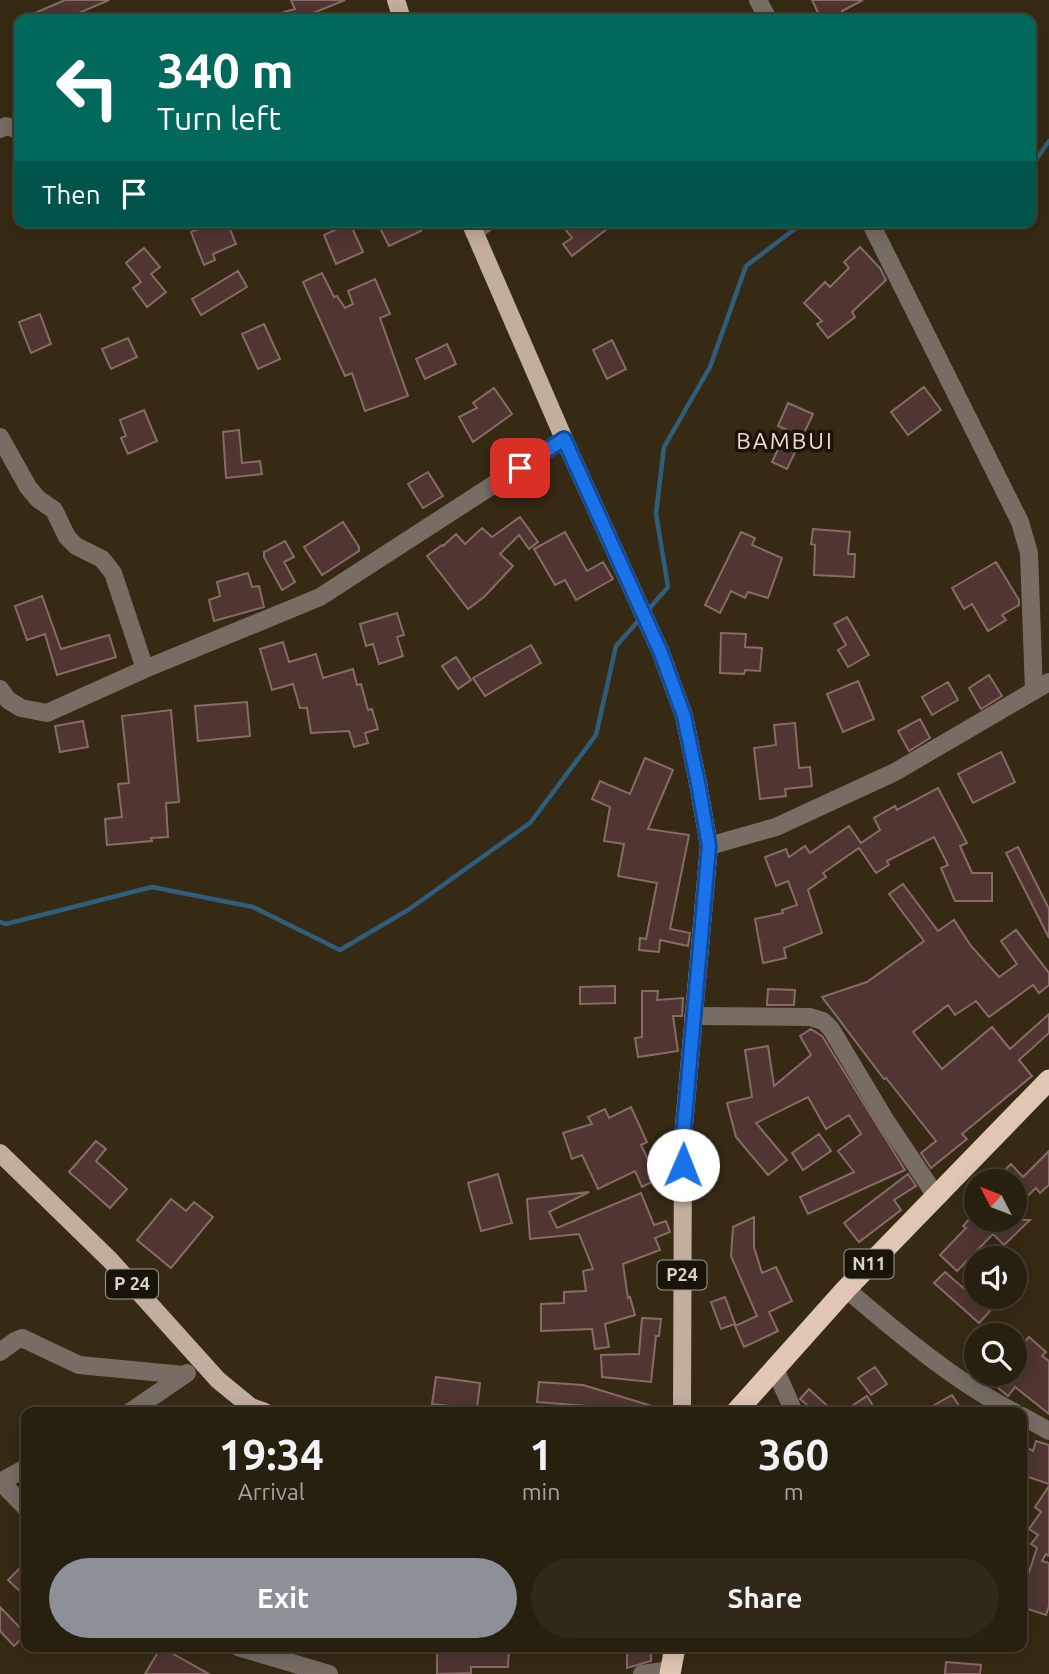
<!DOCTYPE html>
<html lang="en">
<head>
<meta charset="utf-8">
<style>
	:root { --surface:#28200f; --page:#302818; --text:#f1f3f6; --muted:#a5a39e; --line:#443e2f; --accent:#8c9099 }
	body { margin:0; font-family:Ubuntu,sans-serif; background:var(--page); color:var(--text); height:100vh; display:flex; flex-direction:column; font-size:26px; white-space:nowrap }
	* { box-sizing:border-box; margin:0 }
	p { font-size:23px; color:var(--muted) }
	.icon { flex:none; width:38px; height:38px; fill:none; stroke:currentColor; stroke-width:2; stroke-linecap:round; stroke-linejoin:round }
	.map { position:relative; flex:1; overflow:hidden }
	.details { position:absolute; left:21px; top:1407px; width:1006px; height:245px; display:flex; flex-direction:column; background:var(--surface); border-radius:14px; box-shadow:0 4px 18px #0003,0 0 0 2px var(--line) }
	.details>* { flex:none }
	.banner { position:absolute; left:14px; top:14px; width:1022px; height:214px; border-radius:14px; box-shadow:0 4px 18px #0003,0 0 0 2px var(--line); background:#00695c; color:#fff; overflow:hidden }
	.needle { width:46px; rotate:312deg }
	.fabs { position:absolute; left:964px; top:1169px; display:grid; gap:14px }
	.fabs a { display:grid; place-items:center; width:63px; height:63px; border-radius:50%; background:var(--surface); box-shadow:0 4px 18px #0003,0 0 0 2px var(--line); font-size:35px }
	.pin { position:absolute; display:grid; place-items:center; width:60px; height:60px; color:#fff; margin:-30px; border-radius:14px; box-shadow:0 4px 10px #0006 }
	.me { position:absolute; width:77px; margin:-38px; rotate:1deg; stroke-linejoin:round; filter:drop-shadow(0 0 5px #0008) }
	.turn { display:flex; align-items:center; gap:24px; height:147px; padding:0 28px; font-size:32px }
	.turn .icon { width:91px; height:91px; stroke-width:2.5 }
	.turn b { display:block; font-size:49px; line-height:60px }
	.then { display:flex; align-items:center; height:66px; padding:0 28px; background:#0003; gap:14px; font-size:26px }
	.eta { display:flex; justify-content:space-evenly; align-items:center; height:119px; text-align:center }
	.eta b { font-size:42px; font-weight:600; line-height:49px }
	.cta { display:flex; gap:14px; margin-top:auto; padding:14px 28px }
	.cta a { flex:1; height:80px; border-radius:42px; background:var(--accent); color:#fff; font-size:28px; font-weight:600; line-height:80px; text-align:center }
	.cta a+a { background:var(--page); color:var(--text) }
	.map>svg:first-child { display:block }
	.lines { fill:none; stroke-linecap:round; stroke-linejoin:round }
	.stream { stroke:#2f5e7c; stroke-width:4.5 }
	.building { fill:#503532; stroke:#886a66; stroke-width:2 }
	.minor { stroke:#776d65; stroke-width:18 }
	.major { stroke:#c3ad9e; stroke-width:18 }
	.highway { stroke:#e1c6b4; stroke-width:21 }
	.route-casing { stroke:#114b97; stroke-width:18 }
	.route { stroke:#1a73e8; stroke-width:12 }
	.labels { text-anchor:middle; stroke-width:7; stroke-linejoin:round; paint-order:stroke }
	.shield { fill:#19140a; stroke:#a19a8e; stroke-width:2 }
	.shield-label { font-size:18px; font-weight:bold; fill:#dbd3c6 }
	.quarter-label { font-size:23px; letter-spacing:2px; fill:#f8d7cb; stroke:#19140a }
</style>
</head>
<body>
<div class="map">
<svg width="1049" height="1674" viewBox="0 0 1049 1674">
	<rect width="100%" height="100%" fill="#362a14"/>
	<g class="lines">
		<path class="stream" d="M1031,167L1049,141
			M648,610L668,587L656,514L664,447L710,367L746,266L804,222
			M0,922L6,924L152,887L253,907L340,950L408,910L530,823L596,735L616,646L640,619"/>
	</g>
	<path class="building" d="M65,0H109L65,19H21Z
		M291,0H345L313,13L316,19H271L270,16L295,9Z
		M812,0H863L842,11L846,19H821Z
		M208,222H227L236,244L213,254L215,260L204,265L191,232L209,225Z
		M377,222H417L421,231L389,246Z
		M560,222H616L572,256L563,244L572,238Z
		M350,223L363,252L336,264L324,235Z
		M860,247L880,268L886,280L852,312L855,317L828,338L817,324L822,321L804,303L825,282L830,287L849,268L844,262Z
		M144,248L160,267L151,274L166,292L147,307L133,288L141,282L126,263Z
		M238,271L247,287L201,315L192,299Z
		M322,273L334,297L337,296L345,308L353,304L348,291L375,279L390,314L380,318L408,396L365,411L352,373L345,376L303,282Z
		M40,314L51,344L31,353L19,322Z
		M264,324L280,359L258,369L242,334Z
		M128,338L137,357L111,369L102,349Z
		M612,340L626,369L607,379L593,350Z
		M447,344L456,364L425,379L416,359Z
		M924,387L941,410L908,435L891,412Z
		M494,388L512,414L473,442L459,417L477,408L473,403Z
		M788,403L813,414L787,469L772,462L787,430L778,426Z
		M144,410L157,441L128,454L121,438L126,436L120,420Z
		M239,430L242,463L260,461L262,474L226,478L223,432Z
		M428,472L443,496L423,508L408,484Z
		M520,517L538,542L529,549L519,535L500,554L513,566L484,597L468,609L427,556L442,545L443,546L456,534L465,544L482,528L492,537Z
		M343,522L359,547V551L322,575L304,547Z
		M813,529L850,532L848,554H855L854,577L814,575L815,545L811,544Z
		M565,532L587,571L603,562L613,579L576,600L565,580L555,585L534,549Z
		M741,532L755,538L752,545L782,558L768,598L748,592L745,598L731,591L720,613L705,605Z
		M285,541L294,557L284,562L295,582L282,590L264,557V552Z
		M996,562L1019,600V605L1002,615L1006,620L988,631L972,604L964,609L952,588Z
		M248,573L252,587L259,586L264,607L214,621L209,600L220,596L217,582Z
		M42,596L61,649L109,635L116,657L57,675L45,634L27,640L15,606Z
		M397,613L404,635L397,637L403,656L379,664L373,644L366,646L360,624Z
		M847,617L869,655L848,667L838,650L846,645L834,624Z
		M721,633L746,634L745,647L762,648L760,671L745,670L744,674L720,673Z
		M283,642L289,662L316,654L323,678L353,669L357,685L361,684L368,710L372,709L378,729L365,733L368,743L354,747L349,731L311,733L307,708H300L293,684L272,690L260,649Z
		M531,645L541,663L485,696L473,678Z
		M456,657L471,680L458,689L442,666Z
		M989,675L1002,696L981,709L969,688Z
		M858,681L874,719L843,732L827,694Z
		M948,682L958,700L932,715L922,697Z
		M247,702L250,736L198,741L195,706Z
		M171,710L179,802L166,803L168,837L151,838L152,841L107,845L105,819L122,817L118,784L129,783L122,716Z
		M920,719L930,738L909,751L898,731Z
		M83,721L88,747L60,752L55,726Z
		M795,723L799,768L810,767L812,786L785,789L786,796L760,799L754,748L776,745L774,725Z
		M1001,752L1015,782L973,803L958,774Z
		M645,758L673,770L648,829L689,835L670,929L690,933L688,946L660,940L659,952L639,950L640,938L646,939L657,883L618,876L624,844L604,841L610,807L592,799L600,781L630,794Z
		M938,788L967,843L960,846L972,873H992V901H955L941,868L948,865L934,837L887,861L889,865L876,873L859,848L823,873L826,877L808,890L822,933L784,948L786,958L763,963L755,919L783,913L782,910L797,905L788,881L776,886L765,857L786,849L789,857L805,846L810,853L849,826L861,843L880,830L874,818L895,806L897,810Z
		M1018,847L1049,909V938L1006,853Z
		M903,884L938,931L954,920L971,946L999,977L1017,964L1001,941L1016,930L1049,973V985L1039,993L1033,985L989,1017L976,1001L955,1015L948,1005L913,1032L942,1069L992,1027L1010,1049L1049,1014V1033L1019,1060L1032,1076L962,1134L967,1139L931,1168L921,1153L936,1141L886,1078L884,1079L822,997L867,982L924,941L889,894Z
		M615,986V1003L580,1004V987Z
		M768,989L795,990L794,1005H767Z
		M642,991H658L657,1000L683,998L682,1016H673L678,1051L638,1057L635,1038L642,1037Z
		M811,1029L822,1036L905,1170L808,1214L800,1197L854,1172L838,1151L861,1134L849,1115L826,1129L808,1097L756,1123L787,1160L768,1175L736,1137L727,1103L752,1097L745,1050L768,1046L774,1086L811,1055L800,1036Z
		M631,1107L647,1142L641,1145L651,1166L659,1162L666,1175L642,1187L635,1171L598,1189L582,1155L572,1159L563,1133L592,1124L588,1117L605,1109L609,1118Z
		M819,1134L831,1151L803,1170L792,1153Z
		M96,1141L106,1149L96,1161L127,1189L110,1208L69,1172Z
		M1049,1151V1185L1040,1193L1036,1188L1015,1208V1181H994L1011,1164L1023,1177Z
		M498,1174L512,1223L481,1231L468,1183Z
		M908,1174L916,1186L894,1200L901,1210L859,1242L844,1223Z
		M589,1192L549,1212L557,1228L641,1193L654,1225L666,1221L670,1232L655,1238L660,1250L623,1264L628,1298L630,1297L635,1315L605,1324L609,1347L595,1349L592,1329L541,1331V1304L564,1303V1292L586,1291L583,1271L593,1269L579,1234L530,1239L527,1199Z
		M171,1199L186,1211L194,1202L213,1217L171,1268L137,1240Z
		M754,1217V1247L762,1273L776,1267L792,1301L769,1312L778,1331L744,1347L735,1326L757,1316L731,1256L733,1227Z
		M971,1217L981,1226L987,1220H1030L1004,1245L993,1234L957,1271L940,1255L966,1228L963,1226Z
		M945,1272L990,1311L979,1323L934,1283Z
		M725,1297L735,1324L721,1329L711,1302Z
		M642,1318L661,1319L659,1336H656L651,1382L602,1377L601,1355L639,1354Z
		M1029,1337L1046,1352L1042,1356L1049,1361V1414L1015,1387L1008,1396L991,1382L998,1374H1015V1353Z
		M875,1367L887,1384L871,1395L858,1378Z
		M436,1377L480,1383L477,1409L432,1404Z
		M539,1382L583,1385L652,1406L651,1411L537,1402Z
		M809,1389L834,1412H815L800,1399Z
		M952,1395L963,1412H922Z
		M867,1396L877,1412H843Z
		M1036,1441L1049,1445V1484L1022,1475V1444L1033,1451Z
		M1049,1486V1556L1046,1554L1042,1561L1049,1563V1606L1046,1615L1022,1607V1593L1037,1548L1031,1544L1038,1535L1029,1529L1041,1512L1035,1507Z
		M26,1562V1597L8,1580Z
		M0,1607L26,1634L14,1646L0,1631Z
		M161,1647L209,1674H145Z
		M477,1647H509L508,1667H471V1673L437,1674V1650L477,1649Z
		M627,1647H651V1661L627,1668Z
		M946,1662L981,1665L980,1674H945Z"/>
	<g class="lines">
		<path class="minor" d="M758,0L768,19
			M0,129L6,126L19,130
			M870,222L1020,522L1029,553L1034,691
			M474,232L488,222
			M0,437L28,487L38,499L54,510L67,537L76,546L102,559L113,573L145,669
			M0,689L8,700L21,708L47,713L145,669L320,597L564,439
			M709,846L776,827L895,772L1049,682
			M693,1016L810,1017L823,1021L831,1029L886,1121L936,1196
			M846,1289C899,1334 953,1380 1014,1412
			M0,1352L15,1341L22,1338L79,1365L184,1375
			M774,1367L794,1412
			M130,1412L187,1373
			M1022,1416L1049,1431
			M0,1481L26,1508
			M0,1482L26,1468
			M238,1647L329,1674
			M642,1674L670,1670"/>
		<path class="major" d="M396,0L402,19
			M470,222L564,439L661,653L684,716L698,783L709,846L683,1137L682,1412
			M0,1153L110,1260L218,1380L251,1407L265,1412"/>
		<path class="highway" d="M736,1412L846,1289L1049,1080
			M670,1674L675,1647"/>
	</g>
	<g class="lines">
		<defs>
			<path id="route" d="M520,468L564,439L661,653L684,716L698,783L709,846L683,1138V1165"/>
		</defs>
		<use href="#route" class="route-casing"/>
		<use href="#route" class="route"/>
	</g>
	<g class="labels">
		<g class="shield">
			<rect x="844.5" y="1249.5" width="49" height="29" rx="5"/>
			<rect x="657.5" y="1260.5" width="49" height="29" rx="5"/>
			<rect x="106" y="1269.5" width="52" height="29" rx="5"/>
		</g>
		<g class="shield-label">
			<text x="869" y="1270">N11</text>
			<text x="682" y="1281">P24</text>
			<text x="132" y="1290">P 24</text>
		</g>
		<g class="quarter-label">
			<text x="785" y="449">BAMBUI</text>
		</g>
	</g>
</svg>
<div class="fabs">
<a><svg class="needle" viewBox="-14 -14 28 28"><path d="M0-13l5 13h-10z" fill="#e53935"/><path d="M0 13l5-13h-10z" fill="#a5a39e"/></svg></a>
<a><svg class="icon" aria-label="sound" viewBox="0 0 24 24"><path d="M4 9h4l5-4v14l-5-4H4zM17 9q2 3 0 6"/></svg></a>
<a><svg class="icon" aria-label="search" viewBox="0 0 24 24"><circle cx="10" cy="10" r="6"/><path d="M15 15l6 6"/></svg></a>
</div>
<div class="pin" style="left:520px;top:468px;background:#d93025"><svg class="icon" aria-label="arrive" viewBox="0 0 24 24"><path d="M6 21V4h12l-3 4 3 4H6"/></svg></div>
<svg class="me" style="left:683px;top:1165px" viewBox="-20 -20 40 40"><circle r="19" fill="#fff"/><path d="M0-13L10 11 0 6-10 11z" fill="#1a73e8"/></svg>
<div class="banner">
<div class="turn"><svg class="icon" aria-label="left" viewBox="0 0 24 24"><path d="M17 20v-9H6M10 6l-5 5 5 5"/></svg><div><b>340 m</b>Turn left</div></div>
<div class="then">Then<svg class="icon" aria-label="arrive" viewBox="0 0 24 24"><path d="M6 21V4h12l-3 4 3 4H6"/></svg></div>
</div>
<section class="details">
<div class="eta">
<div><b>19:34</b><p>Arrival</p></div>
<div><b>1</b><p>min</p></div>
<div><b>360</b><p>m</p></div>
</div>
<div class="cta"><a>Exit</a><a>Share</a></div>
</section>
</div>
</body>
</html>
